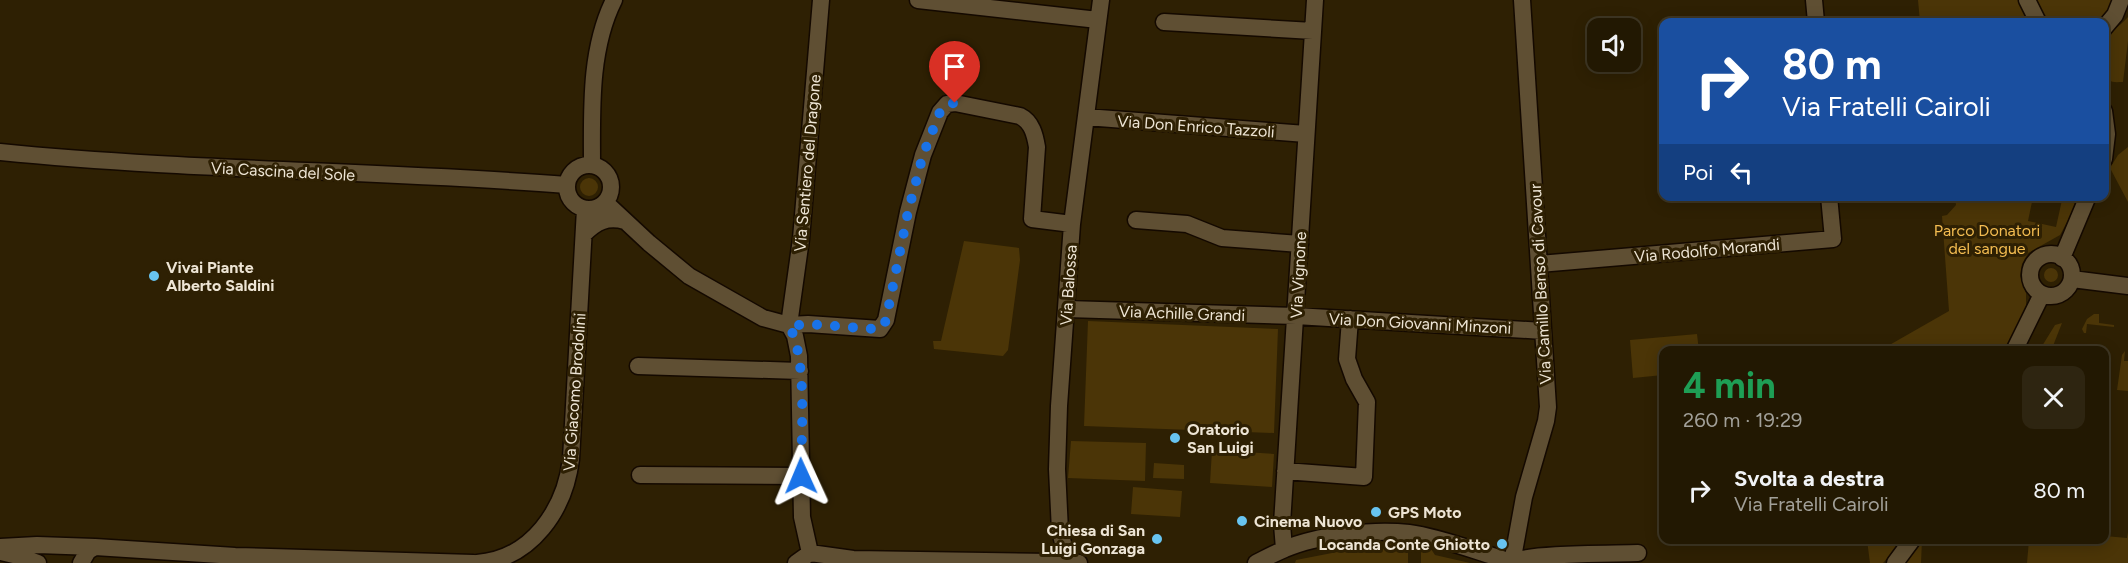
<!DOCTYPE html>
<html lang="it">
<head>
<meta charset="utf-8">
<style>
	:root { --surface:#221802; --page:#2e2511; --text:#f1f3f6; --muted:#a2a099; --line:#3f3724 }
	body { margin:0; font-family:Figtree,sans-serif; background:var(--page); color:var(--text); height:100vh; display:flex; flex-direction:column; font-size:22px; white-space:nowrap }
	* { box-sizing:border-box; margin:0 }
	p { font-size:20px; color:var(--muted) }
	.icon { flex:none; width:33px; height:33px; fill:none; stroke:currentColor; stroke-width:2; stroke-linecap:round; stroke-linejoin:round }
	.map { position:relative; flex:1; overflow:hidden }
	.details { position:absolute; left:1659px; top:346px; width:450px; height:198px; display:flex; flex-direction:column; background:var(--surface); border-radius:12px; box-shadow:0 3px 15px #0003,0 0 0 2px var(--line) }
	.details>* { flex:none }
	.top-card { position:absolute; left:1659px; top:18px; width:450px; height:183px; border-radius:12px; box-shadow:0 3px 15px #0003,0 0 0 2px var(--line); background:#1a4fa0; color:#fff; overflow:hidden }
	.fabs { position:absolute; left:1587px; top:18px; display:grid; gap:12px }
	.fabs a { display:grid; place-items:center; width:54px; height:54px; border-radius:12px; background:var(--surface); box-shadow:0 3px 15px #0003,0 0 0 2px var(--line); font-size:30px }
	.pin { position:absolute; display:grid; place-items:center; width:51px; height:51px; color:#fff; margin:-62px -26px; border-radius:50% 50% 50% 0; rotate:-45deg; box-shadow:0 0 6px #0007 }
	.pin .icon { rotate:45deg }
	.me { position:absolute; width:66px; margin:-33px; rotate:359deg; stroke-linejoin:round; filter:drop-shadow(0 0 4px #0008) }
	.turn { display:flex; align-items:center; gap:21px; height:126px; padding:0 24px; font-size:27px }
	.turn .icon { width:78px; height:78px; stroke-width:2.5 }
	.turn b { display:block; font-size:42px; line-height:51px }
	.then { display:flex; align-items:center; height:57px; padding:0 24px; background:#0003; gap:12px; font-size:22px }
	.round { display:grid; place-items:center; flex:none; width:63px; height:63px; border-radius:12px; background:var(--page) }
	.overview { display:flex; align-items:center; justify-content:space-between; height:102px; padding:0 24px }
	h1 { font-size:36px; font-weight:700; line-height:45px; color:#1e9e55 }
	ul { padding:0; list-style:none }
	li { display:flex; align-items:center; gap:18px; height:84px; padding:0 24px }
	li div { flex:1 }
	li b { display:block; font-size:22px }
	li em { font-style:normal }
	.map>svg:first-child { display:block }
	.green { fill:#4b3507 }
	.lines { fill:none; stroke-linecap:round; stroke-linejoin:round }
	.minor-casing { stroke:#140900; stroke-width:19 }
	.minor { stroke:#5f4f33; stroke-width:16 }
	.route { stroke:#1a73e8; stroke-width:10; stroke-dasharray:0 18 }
	.poi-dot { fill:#68c4f0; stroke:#2e2003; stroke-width:2 }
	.labels { text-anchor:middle; stroke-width:6; stroke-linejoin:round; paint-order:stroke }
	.street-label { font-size:16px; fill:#eee5d5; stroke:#2e2003 }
	.park-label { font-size:16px; fill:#f3bc51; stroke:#2e2003 }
	.poi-label { font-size:16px; font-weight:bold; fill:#eee5d5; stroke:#2e2003; text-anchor:start }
</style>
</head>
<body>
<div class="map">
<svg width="2128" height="563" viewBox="0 0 2128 563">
	<rect width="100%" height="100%" fill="#2e2003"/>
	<path class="green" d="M1918,0H2019L2030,22H1920Z
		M2035,0H2113L2110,9L2099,22H2048L2041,15Z
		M2128,17V41L2123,82C2118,82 2112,83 2109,80C2098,70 2106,40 2114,30C2118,26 2124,22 2128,17Z
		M2128,147V202L2110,168L2118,155Z
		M580 187a9 9 0 1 1 18 0a9 9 0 1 1-18 0Z
		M1955,197H2033L2028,221L2056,227L2062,200L2077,204L2060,235L2028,253L2022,264L2020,276L2026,293V311L2007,351H1879L1949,311L1942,216L1947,215L1956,205Z
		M964,241L1019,248L1020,260L1008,350L1003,356L934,349L933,341H941Z
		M2044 275a7 7 0 1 1 14 0a7 7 0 1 1-14 0Z
		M2094,314H2099V323L2114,325V327L2087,324L2086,333H2084L2082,329L2087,319Z
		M1088,321L1278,329L1274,433L1084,426Z
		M2062,323L2051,351H2039L2055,325Z
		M1697,334L1699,351H1664L1663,375L1633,378L1630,340Z
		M2125,351L2124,361H2128V391L2117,390L2122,355Z
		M1071,441L1146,443L1145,481L1068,478Z
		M1212,450L1274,454L1272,487L1210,483Z
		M1154,463L1184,465V479L1153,478Z
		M1133,487L1182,491L1180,517L1131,514Z
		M2128,532V563H2027L2029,540H2104L2105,536L2127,538Z
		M1867,540H1904L1883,563H1870Z
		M1922,540L1921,563H1905Z
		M1398,542L1408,543V563H1295L1296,560L1363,547L1364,543Z
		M1421,547L1431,549L1435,555L1470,563H1421Z"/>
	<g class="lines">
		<defs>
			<path id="minor" d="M918,0L1098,20
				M1814,0L1816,22
				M2027,0L2038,22
				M1164,22L1313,31
				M2104,28L2115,15L2121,0
				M2104,111L2107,134L2104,159
				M1086,117L1306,134
				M0,152C188,171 378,170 567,185
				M567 187a22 22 0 1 1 44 0a22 22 0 1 1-44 0Z
				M592,165C592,111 589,50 614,0
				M605,202L649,243L689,276L763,318L789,325L808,324L880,329L886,320L908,212L923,155L940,112L947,104L955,103L1020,116C1032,122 1035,135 1037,147L1032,219L1072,224
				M1136,220L1187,224L1222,238L1300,244
				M584,234C596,222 607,216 625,221
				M2030 275a21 21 0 1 1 42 0a21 21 0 1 1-42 0Z
				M2062,258L2088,196
				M1539,264L1833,239L1829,196
				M2072,279L2128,286
				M1067,309L1296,316L1543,331
				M789,325L801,239L821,0
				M789,325L795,336L799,356L802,517L810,553
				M2014,351L2042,294
				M638,366L800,371
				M1285,471L1364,477L1367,402L1354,379L1347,359L1350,319
				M640,475L801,476
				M0,547L37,545L95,547
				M1284,549L1282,524L1315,0
				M1,552L18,556L38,563
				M810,553L853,559L1051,562L1068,558
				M1512,562C1529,553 1613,554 1638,553
				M81,563L88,551L95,547L235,556L473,563
				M477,563C532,559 565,509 571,459L585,209
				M796,563L810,553
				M1079,563L1071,561L1066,555L1060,531L1057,469L1059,406L1072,224L1101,0
				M1256,563C1266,558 1275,553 1285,549C1317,535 1374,529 1409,533C1440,537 1481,553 1512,562
				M1512,563L1524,497L1546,421L1548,407L1522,0
				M1895,563L1912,540"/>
		</defs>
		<use href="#minor" class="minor-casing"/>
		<use href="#minor" class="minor"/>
	</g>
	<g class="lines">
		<path class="route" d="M801,476C801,437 808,358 789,326L808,324L874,329L883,327L886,320L908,212L923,155L940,112L947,104L955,103"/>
	</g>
	<g class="poi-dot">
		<circle cx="154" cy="276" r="6"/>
		<circle cx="1175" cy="438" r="6"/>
		<circle cx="1376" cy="512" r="6"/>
		<circle cx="1242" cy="521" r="6"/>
		<circle cx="1157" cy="539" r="6"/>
		<circle cx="1502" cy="544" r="6"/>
	</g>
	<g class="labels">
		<g class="street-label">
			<text transform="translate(1196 126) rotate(4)" y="6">Via Don Enrico Tazzoli</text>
			<text transform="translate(807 163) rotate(-85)" y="6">Via Sentiero del Dragone</text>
			<text transform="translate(283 171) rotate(3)" y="6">Via Cascina del Sole</text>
			<text transform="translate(1707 250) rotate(-5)" y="6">Via Rodolfo Morandi</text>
			<text transform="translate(1298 275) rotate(-87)" y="6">Via Vignone</text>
			<text transform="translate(1540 284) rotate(-93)" y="6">Via Camillo Benso di Cavour</text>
			<text transform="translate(1068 285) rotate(-86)" y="6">Via Balossa</text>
			<text transform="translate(1182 313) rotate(2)" y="6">Via Achille Grandi</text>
			<text transform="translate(1420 323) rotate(3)" y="6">Via Don Giovanni Minzoni</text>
			<text transform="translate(574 392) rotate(-86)" y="6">Via Giacomo Brodolini</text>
		</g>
		<g class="park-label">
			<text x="1987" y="236">Parco Donatori<tspan x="1987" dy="18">del sangue</tspan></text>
		</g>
		<g class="poi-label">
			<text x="166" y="273">Vivai Piante<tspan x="166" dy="18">Alberto Saldini</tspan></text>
			<text x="1187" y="435">Oratorio<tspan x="1187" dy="18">San Luigi</tspan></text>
			<text x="1388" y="518">GPS Moto</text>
			<text x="1254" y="527">Cinema Nuovo</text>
			<text x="1145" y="536" text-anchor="end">Chiesa di San<tspan x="1145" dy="18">Luigi Gonzaga</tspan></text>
			<text x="1490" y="550" text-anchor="end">Locanda Conte Ghiotto</text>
		</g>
	</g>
</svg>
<div class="fabs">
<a><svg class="icon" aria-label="sound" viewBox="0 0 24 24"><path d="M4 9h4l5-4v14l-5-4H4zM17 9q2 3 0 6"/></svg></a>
</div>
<div class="pin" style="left:955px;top:103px;background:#d93025"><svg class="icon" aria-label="arrive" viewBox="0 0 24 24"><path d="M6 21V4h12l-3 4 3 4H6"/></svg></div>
<svg class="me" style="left:801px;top:476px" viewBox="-20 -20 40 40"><path d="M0-17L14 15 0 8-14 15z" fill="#1a73e8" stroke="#fff" stroke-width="4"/></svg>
<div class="top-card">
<div class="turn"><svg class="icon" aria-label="right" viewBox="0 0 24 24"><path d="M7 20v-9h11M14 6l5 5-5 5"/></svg><div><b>80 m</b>Via Fratelli Cairoli</div></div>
<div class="then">Poi<svg class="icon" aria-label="left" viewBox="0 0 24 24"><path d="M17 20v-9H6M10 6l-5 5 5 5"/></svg></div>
</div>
<section class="details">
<div class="overview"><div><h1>4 min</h1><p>260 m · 19:29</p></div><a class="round"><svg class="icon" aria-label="close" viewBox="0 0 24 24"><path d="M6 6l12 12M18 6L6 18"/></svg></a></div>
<ul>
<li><svg class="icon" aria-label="right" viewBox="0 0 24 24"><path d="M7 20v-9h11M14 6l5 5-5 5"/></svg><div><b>Svolta a destra</b><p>Via Fratelli Cairoli</p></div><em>80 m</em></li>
</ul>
</section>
</div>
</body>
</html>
